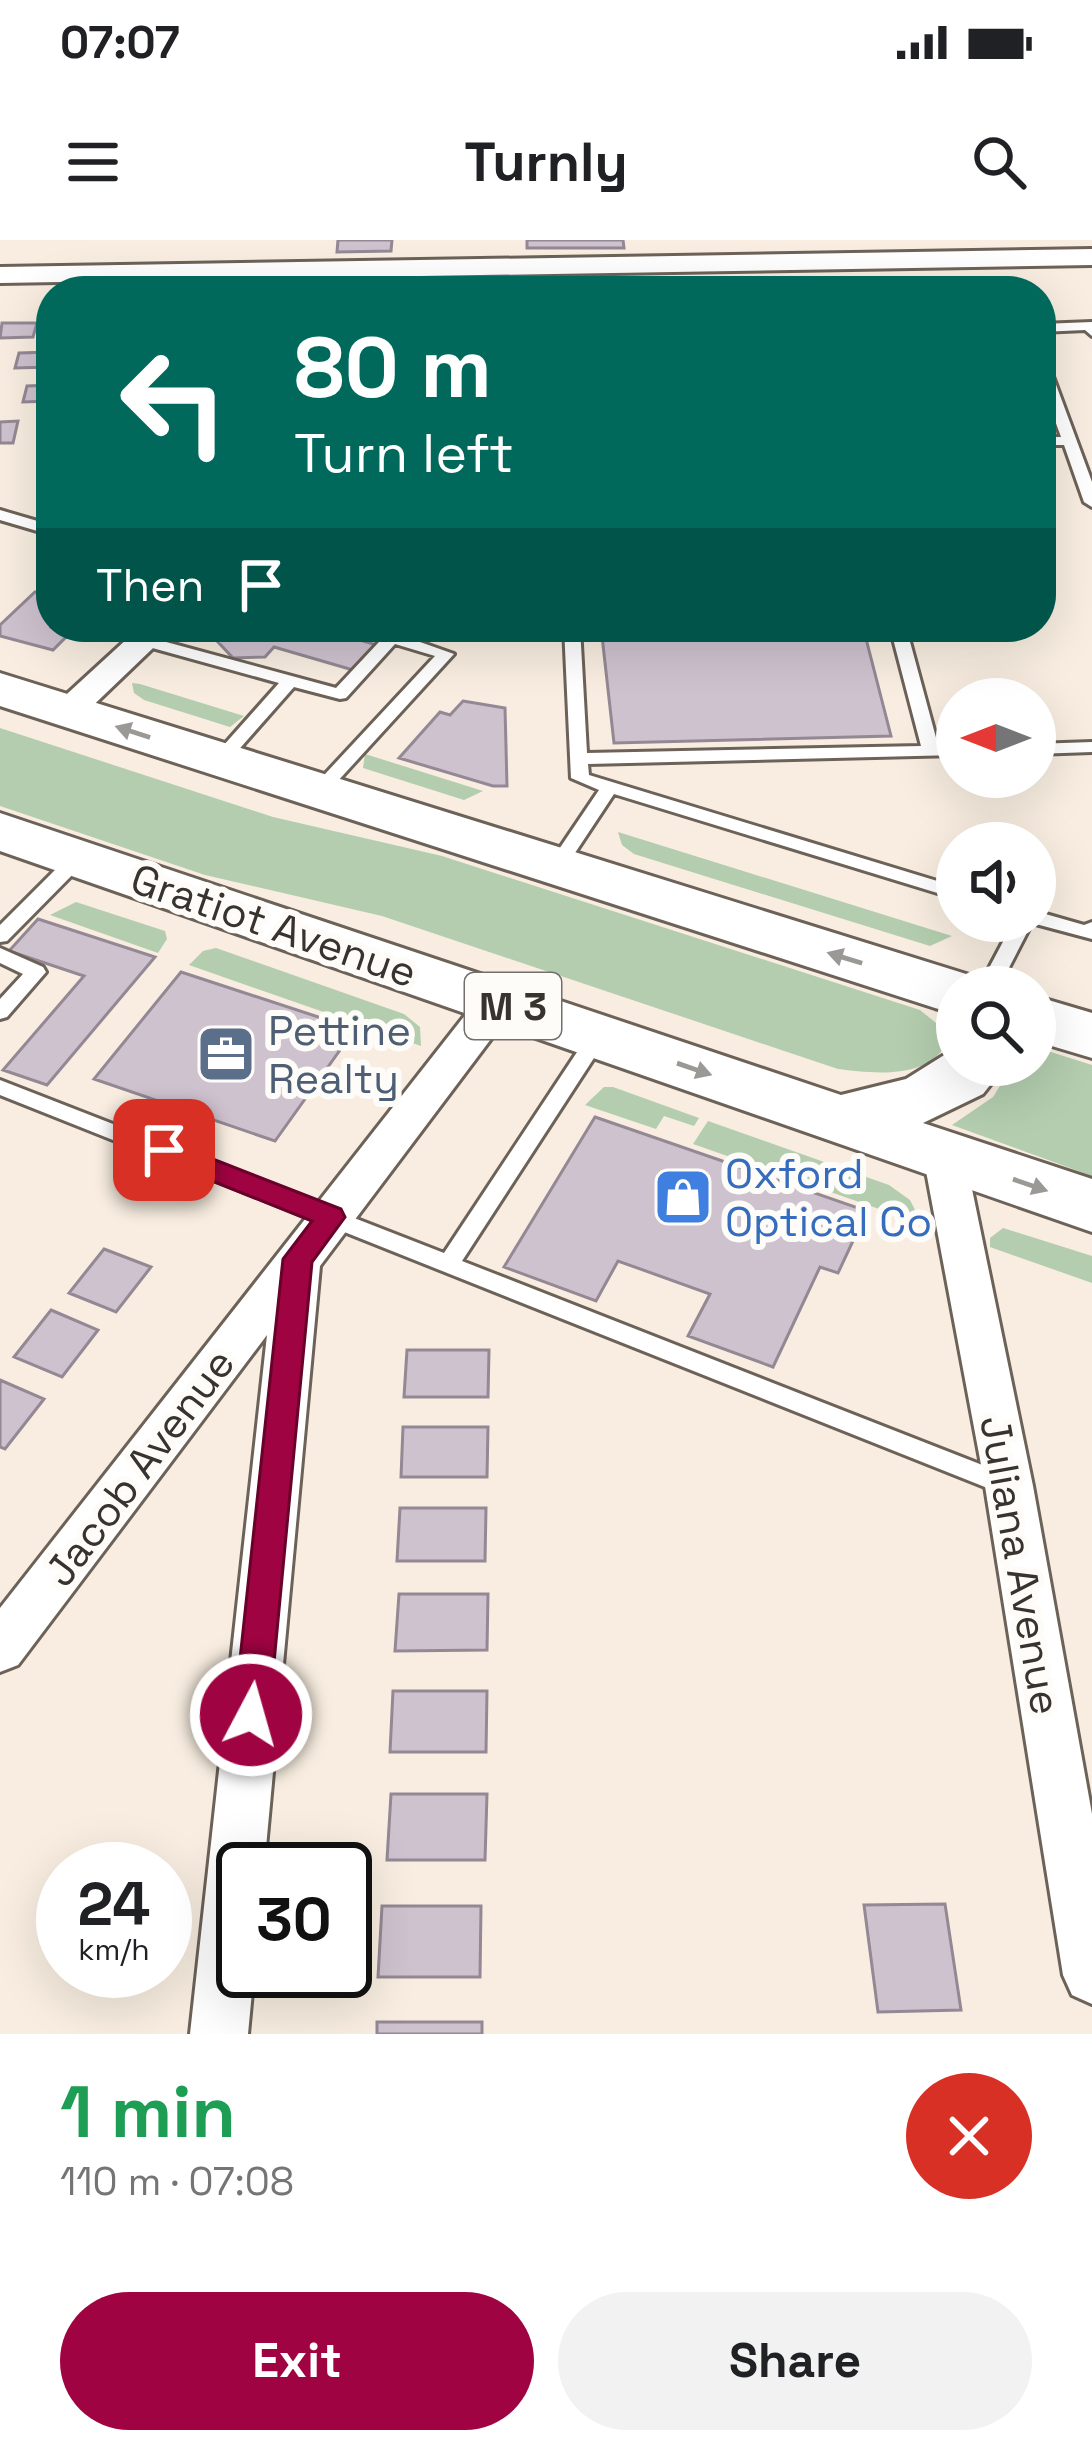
<!DOCTYPE html>
<html lang="en">
<head>
<meta charset="utf-8">
<style>
	:root { --surface:#fff; --page:#f2f2f2; --text:#202124; --muted:#757577; --accent:#a00341 }
	body { margin:0; font-family:"Space Grotesk",sans-serif; background:var(--page); color:var(--text); height:100vh; display:flex; flex-direction:column; font-size:45px; white-space:nowrap }
	* { box-sizing:border-box; margin:0 }
	p { font-size:39px; color:var(--muted) }
	.icon { flex:none; width:66px; height:66px; fill:none; stroke:currentColor; stroke-width:2; stroke-linecap:round; stroke-linejoin:round }
	.map { position:relative; height:1794px; overflow:hidden }
	.panel { display:flex; flex-direction:column; background:var(--surface); flex:1 }
	.panel>* { flex:none }
	.banner { position:absolute; left:36px; top:36px; width:1020px; height:366px; border-radius:48px; box-shadow:0 12px 48px #0002; background:#00695c; color:#fff; overflow:hidden }
	.needle { width:78px; rotate:270deg }
	.buttons { position:absolute; left:936px; top:438px; display:grid; gap:24px }
	.buttons a { display:grid; place-items:center; width:120px; height:120px; border-radius:50%; background:var(--surface); box-shadow:0 12px 48px #0002; font-size:60px }
	.speed { position:absolute; left:36px; top:1602px; display:flex; gap:24px; font-size:60px; font-weight:700; text-align:center }
	.speed>* { display:grid; place-content:center; width:156px; height:156px; border-radius:50%; background:var(--surface); box-shadow:0 12px 48px #0002; line-height:1 }
	.speed small { font-size:30px; font-weight:400 }
	.speed .limit { border:6px solid #111; border-radius:18px; background:#fff; color:#111 }
	.pin { position:absolute; display:grid; place-items:center; width:102px; height:102px; color:#fff; margin:-51px; border-radius:24px; box-shadow:0 6px 18px #0006 }
	.me { position:absolute; width:132px; margin:-66px; rotate:6deg; stroke-linejoin:round; filter:drop-shadow(0 0 9px #0008) }
	.turn { display:flex; align-items:center; gap:42px; height:252px; padding:0 60px; font-size:54px }
	.turn .icon { width:156px; height:156px; stroke-width:2.5 }
	.turn b { display:block; font-size:84px; line-height:102px }
	.then { display:flex; align-items:center; height:114px; padding:0 60px; background:#0003; gap:24px; font-size:45px }
	.round { display:grid; place-items:center; flex:none; width:126px; height:126px; border-radius:63px; background:var(--page) }
	.overview { display:flex; align-items:center; justify-content:space-between; height:204px; padding:0 60px }
	h1 { font-size:72px; font-weight:700; line-height:90px; color:#1e9e55 }
	.button { display:flex; gap:24px; margin-top:auto; padding:24px 60px }
	.button a { flex:1; height:138px; border-radius:72px; background:var(--accent); color:#fff; font-size:48px; font-weight:700; line-height:138px; text-align:center }
	.button a+a { background:var(--page); color:var(--text) }
	.status { display:flex; justify-content:space-between; align-items:center; height:84px; padding:0 60px; background:var(--surface); direction:ltr }
	.status svg { height:33px; fill:currentColor }
	header { display:flex; justify-content:space-between; align-items:center; height:156px; padding:0 60px; background:var(--surface); font-size:54px; font-weight:700 }
	.map>svg:first-child { display:block }
	.green { fill:#b3cdae }
	.building { fill:#cec2ce; stroke:#938893; stroke-width:3 }
	.lines { fill:none; stroke-linecap:round; stroke-linejoin:round }
	.lane-casing { stroke:#6c6258; stroke-width:6 }
	.street-casing { stroke:#6c6258; stroke-width:6 }
	.primary-casing { stroke:#6c6258; stroke-width:6 }
	.lane { fill:#fff; fill-rule:evenodd }
	.street { fill:#fff; fill-rule:evenodd }
	.primary { fill:#fff; fill-rule:evenodd }
	.oneway { fill:#9b9996 }
	.route { fill:#a00341; stroke:#68022a; stroke-width:3 }
	.labels { text-anchor:middle; stroke-width:12; stroke-linejoin:round; paint-order:stroke }
	.shield { fill:#fefcf9; stroke:#736f6b; stroke-width:3 }
	.shield-label { font-size:39px; font-weight:bold; fill:#37332e }
	.street-label { font-size:42px; fill:#37332e; stroke:#fefcf9 }
	.service-label { font-size:42px; fill:#4e5e75; stroke:#fefcf9; text-anchor:start }
	.shop-label { font-size:42px; fill:#366cbe; stroke:#fefcf9; text-anchor:start }
</style>
</head>
<body>
<div class="status"><b>07:07</b><svg viewBox="0 0 49 12"><path d="M0 12V9h3v3zM5 12V6h3v6zM10 12V3h3v9zM15 12V0h3v12zM26 1h20v11H26zM47 4h2v5h-2z"/></svg></div>
<header><svg class="icon" aria-label="menu" viewBox="0 0 24 24"><path d="M4 6h16M4 12h16M4 18h16"/></svg>Turnly<svg class="icon" aria-label="search" viewBox="0 0 24 24"><circle cx="10" cy="10" r="6"/><path d="M15 15l6 6"/></svg></header>
<div class="map">
<svg width="1092" height="1794" viewBox="0 0 1092 1794">
	<rect width="100%" height="100%" fill="#f8ede0"/>
	<path class="green" d="M132,443L140,444L244,476L230,487L144,460L134,453Z
		M0,488L273,577L442,616L920,770L941,787L945,806C924,840 871,833 838,829L382,676L205,635L0,566Z
		M365,514L483,551L464,560L363,528Z
		M618,592L952,696L930,706L634,614L622,605Z
		M76,662L165,691L167,699L158,713L50,675Z
		M216,708L404,774L420,787L421,806L189,725L203,711Z
		M1035,807L1092,825V936L952,885L993,857L1013,825H1035Z
		M604,847H613L699,878L694,886L664,876L656,889L585,865Z
		M708,881L889,945L910,960L922,984L693,904Z
		M1003,988L1092,1016V1043L990,1007V998Z"/>
	<path class="building" d="M338,0H392L391,11L337,12Z
		M527,0H623L624,8H527Z
		M409,44L452,45V51H334L335,46Z
		M2,83H37L33,97L0,98Z
		M51,112V127L15,128L19,113Z
		M51,145V161L23,162L27,146Z
		M18,181L13,203H0V182Z
		M35,352L51,356V387H76L53,410L0,396V385Z
		M233,387H315L377,405L353,430L274,407L265,417L233,418L218,402Z
		M601,387H863L891,496L614,503Z
		M463,461L505,468L507,546H493L399,518L440,472L450,475Z
		M38,679L155,717L47,845L3,830L84,736L9,711Z
		M181,732L355,789L275,901L94,839Z
		M595,877L867,971L838,1033L820,1027L773,1127L688,1096L710,1054L618,1021L596,1061L504,1027Z
		M104,1009L151,1027L116,1072L69,1053Z
		M51,1070L98,1090L62,1137L14,1117Z
		M407,1110H489L488,1157H404Z
		M0,1140L44,1159L5,1209L0,1207Z
		M403,1187H488L487,1237H401Z
		M400,1268H486L485,1321H397Z
		M399,1354H488L487,1410L395,1411Z
		M393,1451H487L486,1512H390Z
		M391,1554H487L485,1620H387Z
		M945,1664L961,1770L878,1772L864,1665Z
		M382,1666H481L480,1737H378Z
		M377,1782H482V1794H377Z"/>
	<g class="lines">
		<defs>
			<path id="lane" d="M1092,82V96L1085,90L1041,92V84Z
				M1041,119L1048,123L1092,242V267L1084,262L1064,205H1041V197H1061L1041,142Z
				M0,270L51,285V295L0,280Z
				M393,387H410L403,396L454,414L325,555L319,557L310,551L313,547L435,416L395,404L346,458L340,459L294,447L227,523H215V515L279,443L138,404L136,401L144,396L336,448Z
				M564,387H580L587,513L921,506L890,387H906L938,505H957V515L588,524L589,535L957,647V659L614,554L563,631H549L547,627L599,550L571,538Z
				M1092,502V512L1035,514V504Z
				M78,612L87,618L85,622L7,701L0,702V685L71,614Z
				M1035,671L1084,685L1092,682V699L1032,683L999,747H979L1014,681H1035Z
				M0,708L43,727L46,732L7,777L0,779V759L23,734L0,723Z
				M598,789L605,791L608,796L605,801L462,1021L1018,1239L1021,1246L1018,1253L1009,1256L1000,1253L0,855V840L444,1013L591,791Z"/>
			<path id="street" d="M1092,9V25L0,43V27Z
				M140,387H175L80,478H56L51,471L56,464Z
				M498,747L512,751L518,761L512,771L320,1026L264,1629H243V1731H254L248,1794H190L267,1095L18,1425L0,1432V1368L484,751Z
				M944,899L959,904L965,915L1033,1246L1092,1574V1764L1072,1755L1063,1735L985,1246L923,915L929,904Z"/>
			<path id="primary" d="M0,433L979,738L984,747H957V774L935,768L0,466Z
				M0,573L841,855L906,839L957,807V825H1006L983,854L923,883L1092,939V992L0,611Z
				M1035,756L1092,773V818L1035,801Z"/>
		</defs>
		<use href="#lane" class="lane-casing"/>
		<use href="#street" class="street-casing"/>
		<use href="#primary" class="primary-casing"/>
		<use href="#lane" class="lane"/>
		<use href="#street" class="street"/>
		<use href="#primary" class="primary"/>
	</g>
	<defs><path id="oneway-solid" d="M-6-.8H1V-3.2L6.5 0L1 3.2V.8H-6Z" transform="scale(3)"/></defs>
	<g class="oneway">
		<use href="#oneway-solid" transform="translate(133 492) rotate(-162)"/>
		<use href="#oneway-solid" transform="translate(845 718) rotate(-163)"/>
		<use href="#oneway-solid" transform="translate(694 829) rotate(19)"/>
		<use href="#oneway-solid" transform="translate(1030 945) rotate(19)"/>
	</g>
	<path class="route" d="M164,900L341,969L345,977L312,1022L269,1475L264,1486L251,1491L239,1486L234,1475L283,1019L312,981L155,918L151,910Z"/>
	<defs>
		<symbol id="office-square" viewBox="-11 -11 22 22"><rect x="-9" y="-9" width="18" height="18" rx="4" fill="#5c6f8a" stroke="#fefcf9"/><path d="M-6-3h4V-5.5h4V-3h4V5H-6ZM-1-4.5V-3h2v-1.5ZM-6 0V1H6V0Z" fill="#fff"/></symbol>
		<symbol id="shop-square" viewBox="-11 -11 22 22"><rect x="-9" y="-9" width="18" height="18" rx="4" fill="#3f7fe0" stroke="#fefcf9"/><path d="M-5-2.5h2.3a2.7 3.5 0 0 1 5.4 0H5L5.5 6h-11ZM-1.5-2.5h3a1.5 2.3 0 0 0-3 0Z" fill="#fff"/></symbol>
	</defs>
	<g fill-rule="evenodd">
		<use href="#office-square" x="193" y="781" width="66" height="66"/>
		<use href="#shop-square" x="650" y="924" width="66" height="66"/>
	</g>
	<g class="labels">
		<rect class="shield" x="465" y="733" width="96" height="66" rx="9"/>
		<g class="shield-label">
			<text x="513" y="780">M 3</text>
		</g>
		<g class="street-label">
			<text transform="translate(274 685) rotate(19)" y="15">Gratiot Avenue</text>
			<text transform="translate(139 1227) rotate(-53)" y="15">Jacob Avenue</text>
			<text transform="translate(1021 1325) rotate(80)" y="15">Juliana Avenue</text>
		</g>
		<g class="service-label">
			<text x="268" y="805">Pettine<tspan x="268" dy="48">Realty</tspan></text>
		</g>
		<g class="shop-label">
			<text x="725" y="948">Oxford<tspan x="725" dy="48">Optical Co</tspan></text>
		</g>
	</g>
</svg>
<div class="buttons">
<a><svg class="needle" viewBox="-14 -14 28 28"><path d="M0-13l5 13h-10z" fill="#e53935"/><path d="M0 13l5-13h-10z" fill="#757577"/></svg></a>
<a><svg class="icon" aria-label="sound" viewBox="0 0 24 24"><path d="M4 9h4l5-4v14l-5-4H4zM17 9q2 3 0 6"/></svg></a>
<a><svg class="icon" aria-label="search" viewBox="0 0 24 24"><circle cx="10" cy="10" r="6"/><path d="M15 15l6 6"/></svg></a>
</div>
<div class="speed"><div>24<small>km/h</small></div><div class="limit">30</div></div>
<div class="pin" style="left:164px;top:910px;background:#d93025"><svg class="icon" aria-label="arrive" viewBox="0 0 24 24"><path d="M6 21V4h12l-3 4 3 4H6"/></svg></div>
<svg class="me" style="left:251px;top:1475px" viewBox="-20 -20 40 40"><circle r="17" fill="#a00341" stroke="#fff" stroke-width="3"/><path d="M0-11L8 9 0 5-8 9z" fill="#fff"/></svg>
<div class="banner">
<div class="turn"><svg class="icon" aria-label="left" viewBox="0 0 24 24"><path d="M17 20v-9H6M10 6l-5 5 5 5"/></svg><div><b>80 m</b>Turn left</div></div>
<div class="then">Then<svg class="icon" aria-label="arrive" viewBox="0 0 24 24"><path d="M6 21V4h12l-3 4 3 4H6"/></svg></div>
</div>
</div>
<section class="panel">
<div class="overview"><div><h1>1 min</h1><p>110 m · 07:08</p></div><a class="round" style="background:#d93025;color:#fff"><svg class="icon" aria-label="close" viewBox="0 0 24 24"><path d="M6 6l12 12M18 6L6 18"/></svg></a></div>
<div class="button"><a>Exit</a><a>Share</a></div>
</section>
</body>
</html>
